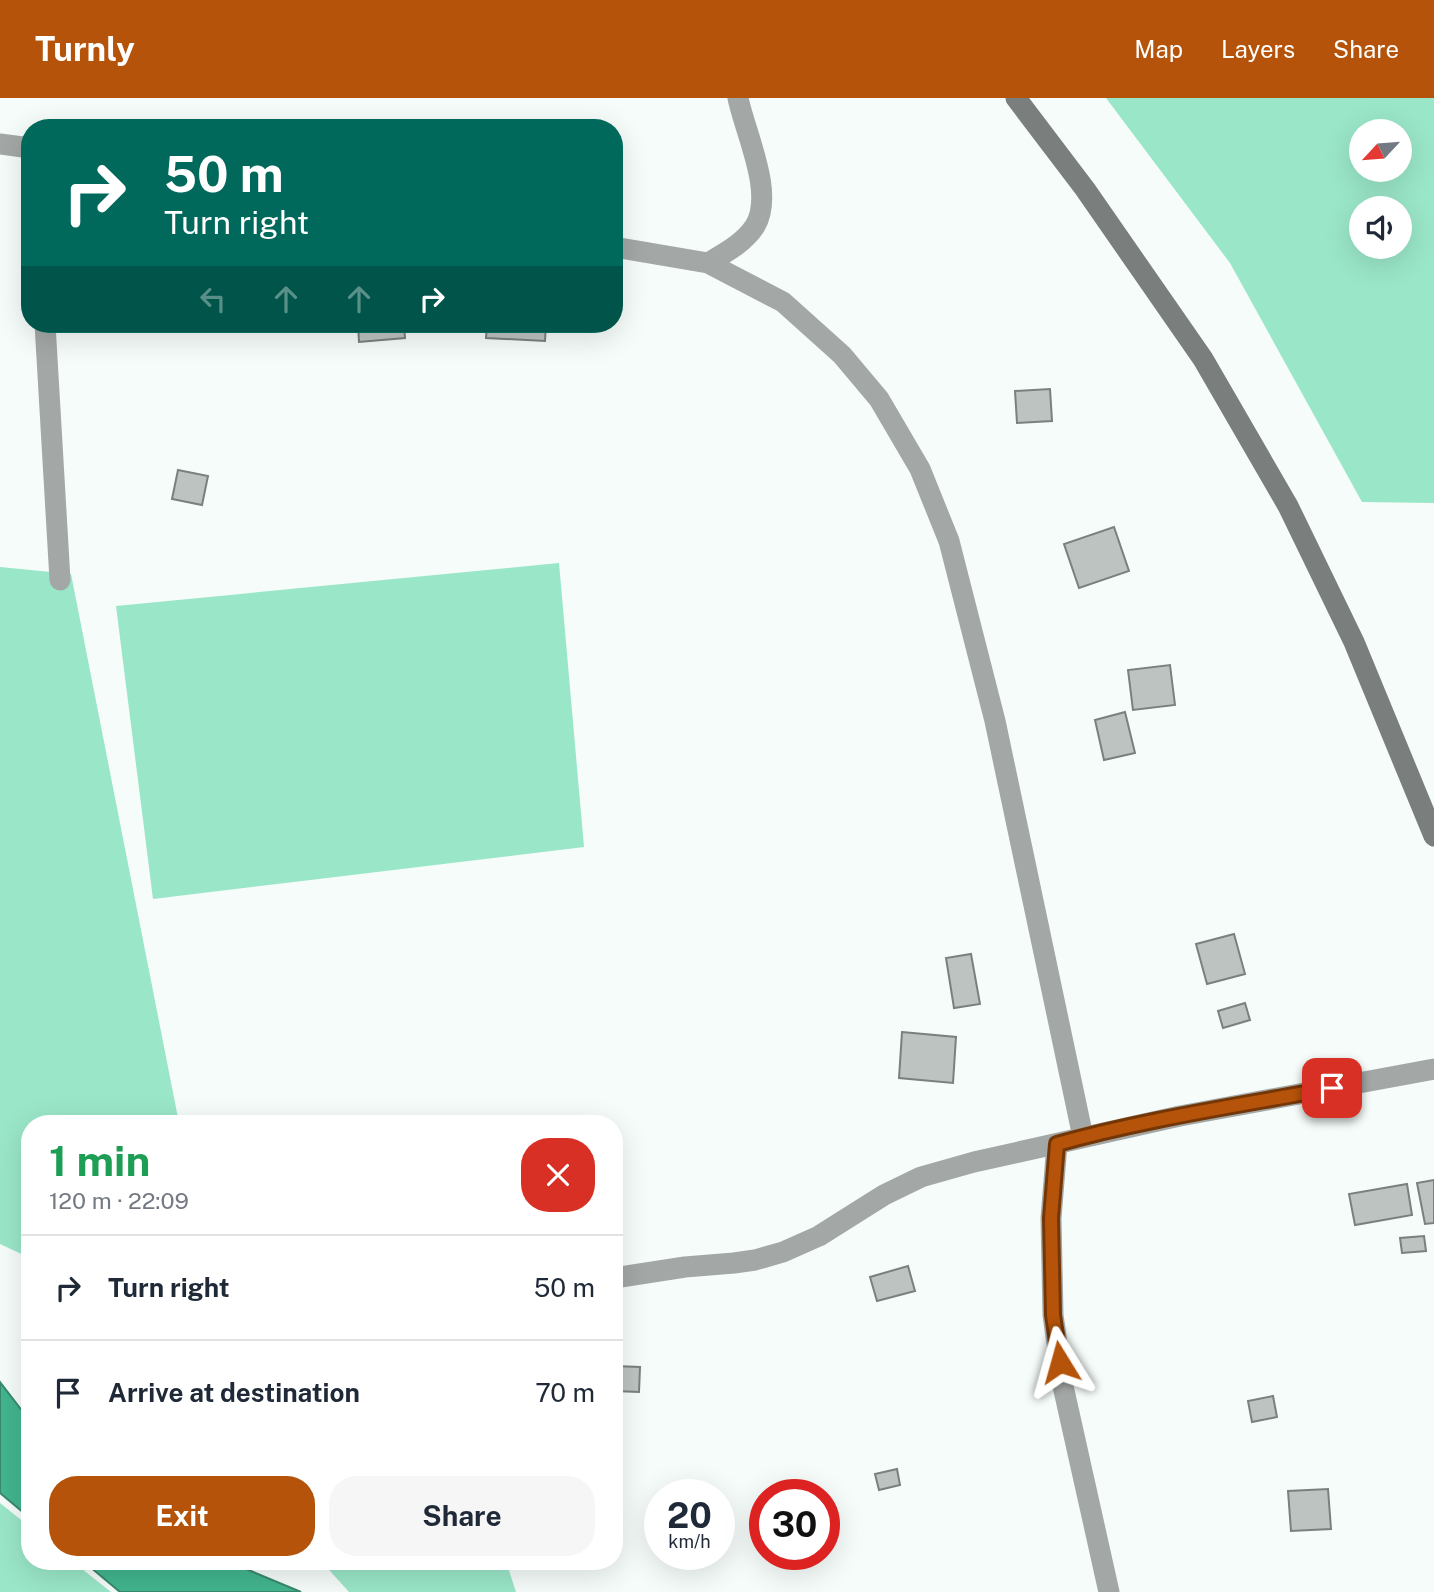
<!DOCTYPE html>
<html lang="en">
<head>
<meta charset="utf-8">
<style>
	:root { --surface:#fff; --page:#f6f6f7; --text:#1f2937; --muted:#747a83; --line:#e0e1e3; --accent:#b45309 }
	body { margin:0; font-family:"Public Sans",sans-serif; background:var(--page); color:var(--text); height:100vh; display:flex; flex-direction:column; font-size:26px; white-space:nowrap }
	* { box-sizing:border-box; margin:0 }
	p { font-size:23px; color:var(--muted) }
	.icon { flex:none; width:38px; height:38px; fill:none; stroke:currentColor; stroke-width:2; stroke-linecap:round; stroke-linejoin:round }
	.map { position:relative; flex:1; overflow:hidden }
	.drawer { position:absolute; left:21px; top:1017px; width:602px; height:455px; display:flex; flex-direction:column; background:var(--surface); border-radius:28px; box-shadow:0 7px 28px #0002 }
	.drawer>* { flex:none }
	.top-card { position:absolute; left:21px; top:21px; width:602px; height:214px; border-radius:28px; box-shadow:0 7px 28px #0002; background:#00695c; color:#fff; overflow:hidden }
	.needle { width:46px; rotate:244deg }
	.controls { position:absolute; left:1349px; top:21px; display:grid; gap:14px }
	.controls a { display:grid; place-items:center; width:63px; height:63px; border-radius:50%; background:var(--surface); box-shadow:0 7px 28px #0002; font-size:35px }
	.speed { position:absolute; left:644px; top:1381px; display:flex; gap:14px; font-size:35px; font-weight:700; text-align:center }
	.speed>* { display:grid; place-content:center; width:91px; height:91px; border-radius:50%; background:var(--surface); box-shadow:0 7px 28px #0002; line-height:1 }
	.speed small { font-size:18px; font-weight:400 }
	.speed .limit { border:10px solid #d22; background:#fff; color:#111 }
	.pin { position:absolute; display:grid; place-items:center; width:60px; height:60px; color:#fff; margin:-30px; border-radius:14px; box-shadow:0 4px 10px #0006 }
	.me { position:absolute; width:77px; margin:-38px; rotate:352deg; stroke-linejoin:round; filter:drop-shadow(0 0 5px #0008) }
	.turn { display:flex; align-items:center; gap:24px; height:147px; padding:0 28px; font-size:32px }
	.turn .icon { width:91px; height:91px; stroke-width:2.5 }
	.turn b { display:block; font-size:49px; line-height:60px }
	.lanes { display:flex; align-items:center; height:66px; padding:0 28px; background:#0003; justify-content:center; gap:35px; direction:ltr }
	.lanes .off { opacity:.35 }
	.round { display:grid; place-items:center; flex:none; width:74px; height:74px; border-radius:28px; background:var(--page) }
	.headline { display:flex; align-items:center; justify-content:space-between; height:119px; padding:0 28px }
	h1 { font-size:42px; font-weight:700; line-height:52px; color:#1e9e55 }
	.button { display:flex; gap:14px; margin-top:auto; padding:14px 28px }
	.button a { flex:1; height:80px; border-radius:28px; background:var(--accent); color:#fff; font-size:28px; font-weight:700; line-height:80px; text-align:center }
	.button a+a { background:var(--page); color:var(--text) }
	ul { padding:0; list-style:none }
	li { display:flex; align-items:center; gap:21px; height:105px; padding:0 28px; border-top:2px solid var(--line) }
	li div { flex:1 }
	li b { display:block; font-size:26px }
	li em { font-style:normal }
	header { display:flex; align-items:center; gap:42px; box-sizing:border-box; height:98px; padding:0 35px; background:var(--accent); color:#fff }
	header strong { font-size:33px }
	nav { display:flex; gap:38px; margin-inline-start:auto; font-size:24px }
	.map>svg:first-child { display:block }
	.green { fill:#9ae6c8; fill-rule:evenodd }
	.water { fill:#42b58f; stroke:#38896e; stroke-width:2 }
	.building { fill:#bcc3c0; stroke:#7a807d; stroke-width:2 }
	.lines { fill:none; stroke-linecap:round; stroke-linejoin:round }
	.street { stroke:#a3a7a5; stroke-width:21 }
	.secondary { stroke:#7a7e7c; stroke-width:21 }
	.route-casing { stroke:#753606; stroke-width:18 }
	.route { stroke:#b45309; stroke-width:12 }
</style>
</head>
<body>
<header>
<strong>Turnly</strong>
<nav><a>Map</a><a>Layers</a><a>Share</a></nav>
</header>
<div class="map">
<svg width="1434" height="1494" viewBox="0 0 1434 1494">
	<rect width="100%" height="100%" fill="#f5fcf9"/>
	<path class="green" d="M1106,0H1434V405L1362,404L1230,165ZM1362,33H1400V72H1362ZM1362,110H1400V149H1362Z
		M559,465L584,749L153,801L116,508Z
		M0,469L71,476L179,1025L30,1026V1160L0,1146Z
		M0,1405L30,1429V1463H72L111,1494H0Z
		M321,1463H506L516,1494H349Z"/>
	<path class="water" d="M0,1284L30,1323V1420L0,1395Z
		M83,1463H227L301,1494H120Z"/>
	<path class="building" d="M358,226H404L405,240L359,244Z
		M487,226H546L545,243L486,240Z
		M1050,291L1052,323L1017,325L1015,293Z
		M178,372L208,378L202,407L172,401Z
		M1114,429L1129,473L1079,490L1064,446Z
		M1170,567L1175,607L1133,612L1128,572Z
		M1125,614L1135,655L1104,662L1095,622Z
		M1234,836L1245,876L1207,886L1196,846Z
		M971,856L980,906L954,910L946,860Z
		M1245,905L1250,922L1223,930L1218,913Z
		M902,934L956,939L953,985L899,980Z
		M614,1074L620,1105L614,1106Z
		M1434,1082V1125L1425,1126L1417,1085Z
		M1407,1086L1412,1117L1355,1127L1349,1096Z
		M1424,1138L1426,1153L1402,1155L1400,1140Z
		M908,1168L915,1193L877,1203L870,1179Z
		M614,1268L640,1269L639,1294L614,1293Z
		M1273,1298L1277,1319L1252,1324L1248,1303Z
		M897,1371L900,1387L879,1392L875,1376Z
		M1328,1391L1331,1431L1291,1433L1288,1393Z"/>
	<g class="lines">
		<path class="street" d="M0,46L30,50
			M614,149L708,165C725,155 744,145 755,128C775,95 745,35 738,0
			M708,165L783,204L842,257L879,301L920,371L949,443L995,623L1083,1039
			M45,226L60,482
			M1057,1046L1051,1120L1053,1217L1063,1288L1109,1494
			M614,1180L685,1169L734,1165L755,1162L783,1154L819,1138L884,1097L921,1079L974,1064L1180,1018L1434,971"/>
		<path class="secondary" d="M1016,0L1085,91L1203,261L1288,408L1354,544L1434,738"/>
	</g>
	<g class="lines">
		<defs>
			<path id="route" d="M1060,1264L1053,1217L1051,1120L1057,1046C1145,1021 1242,1007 1332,990"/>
		</defs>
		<use href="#route" class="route-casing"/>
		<use href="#route" class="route"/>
	</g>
</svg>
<div class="controls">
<a><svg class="needle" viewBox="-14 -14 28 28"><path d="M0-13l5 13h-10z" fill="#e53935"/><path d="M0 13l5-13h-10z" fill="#747a83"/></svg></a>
<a><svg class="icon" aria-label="sound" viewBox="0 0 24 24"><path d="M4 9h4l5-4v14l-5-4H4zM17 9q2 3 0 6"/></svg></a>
</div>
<div class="speed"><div>20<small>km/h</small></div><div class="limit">30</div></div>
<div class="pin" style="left:1332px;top:990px;background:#d93025"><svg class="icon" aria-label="arrive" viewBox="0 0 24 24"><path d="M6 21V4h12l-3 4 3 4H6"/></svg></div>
<svg class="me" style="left:1060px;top:1264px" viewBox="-20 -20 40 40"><path d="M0-17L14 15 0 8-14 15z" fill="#b45309" stroke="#fff" stroke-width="4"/></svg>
<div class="top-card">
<div class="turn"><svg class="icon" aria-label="right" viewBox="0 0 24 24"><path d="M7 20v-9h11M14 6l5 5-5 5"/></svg><div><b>50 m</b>Turn right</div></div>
<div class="lanes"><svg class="icon off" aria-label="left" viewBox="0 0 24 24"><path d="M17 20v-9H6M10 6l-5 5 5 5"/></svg><svg class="icon off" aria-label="ahead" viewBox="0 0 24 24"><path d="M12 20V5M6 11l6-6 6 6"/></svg><svg class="icon off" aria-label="ahead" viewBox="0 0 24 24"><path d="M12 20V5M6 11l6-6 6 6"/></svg><svg class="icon" aria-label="right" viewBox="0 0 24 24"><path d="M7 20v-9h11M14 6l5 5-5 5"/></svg></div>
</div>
<section class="drawer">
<div class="headline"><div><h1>1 min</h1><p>120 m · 22:09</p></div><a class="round" style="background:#d93025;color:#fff"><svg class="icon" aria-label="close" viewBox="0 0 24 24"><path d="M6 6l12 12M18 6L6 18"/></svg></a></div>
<ul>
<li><svg class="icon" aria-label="right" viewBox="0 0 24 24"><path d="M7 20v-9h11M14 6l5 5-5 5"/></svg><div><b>Turn right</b></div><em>50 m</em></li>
<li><svg class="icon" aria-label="arrive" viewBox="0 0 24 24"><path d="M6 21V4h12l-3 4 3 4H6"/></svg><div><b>Arrive at destination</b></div><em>70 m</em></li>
</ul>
<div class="button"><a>Exit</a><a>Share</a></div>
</section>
</div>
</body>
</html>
